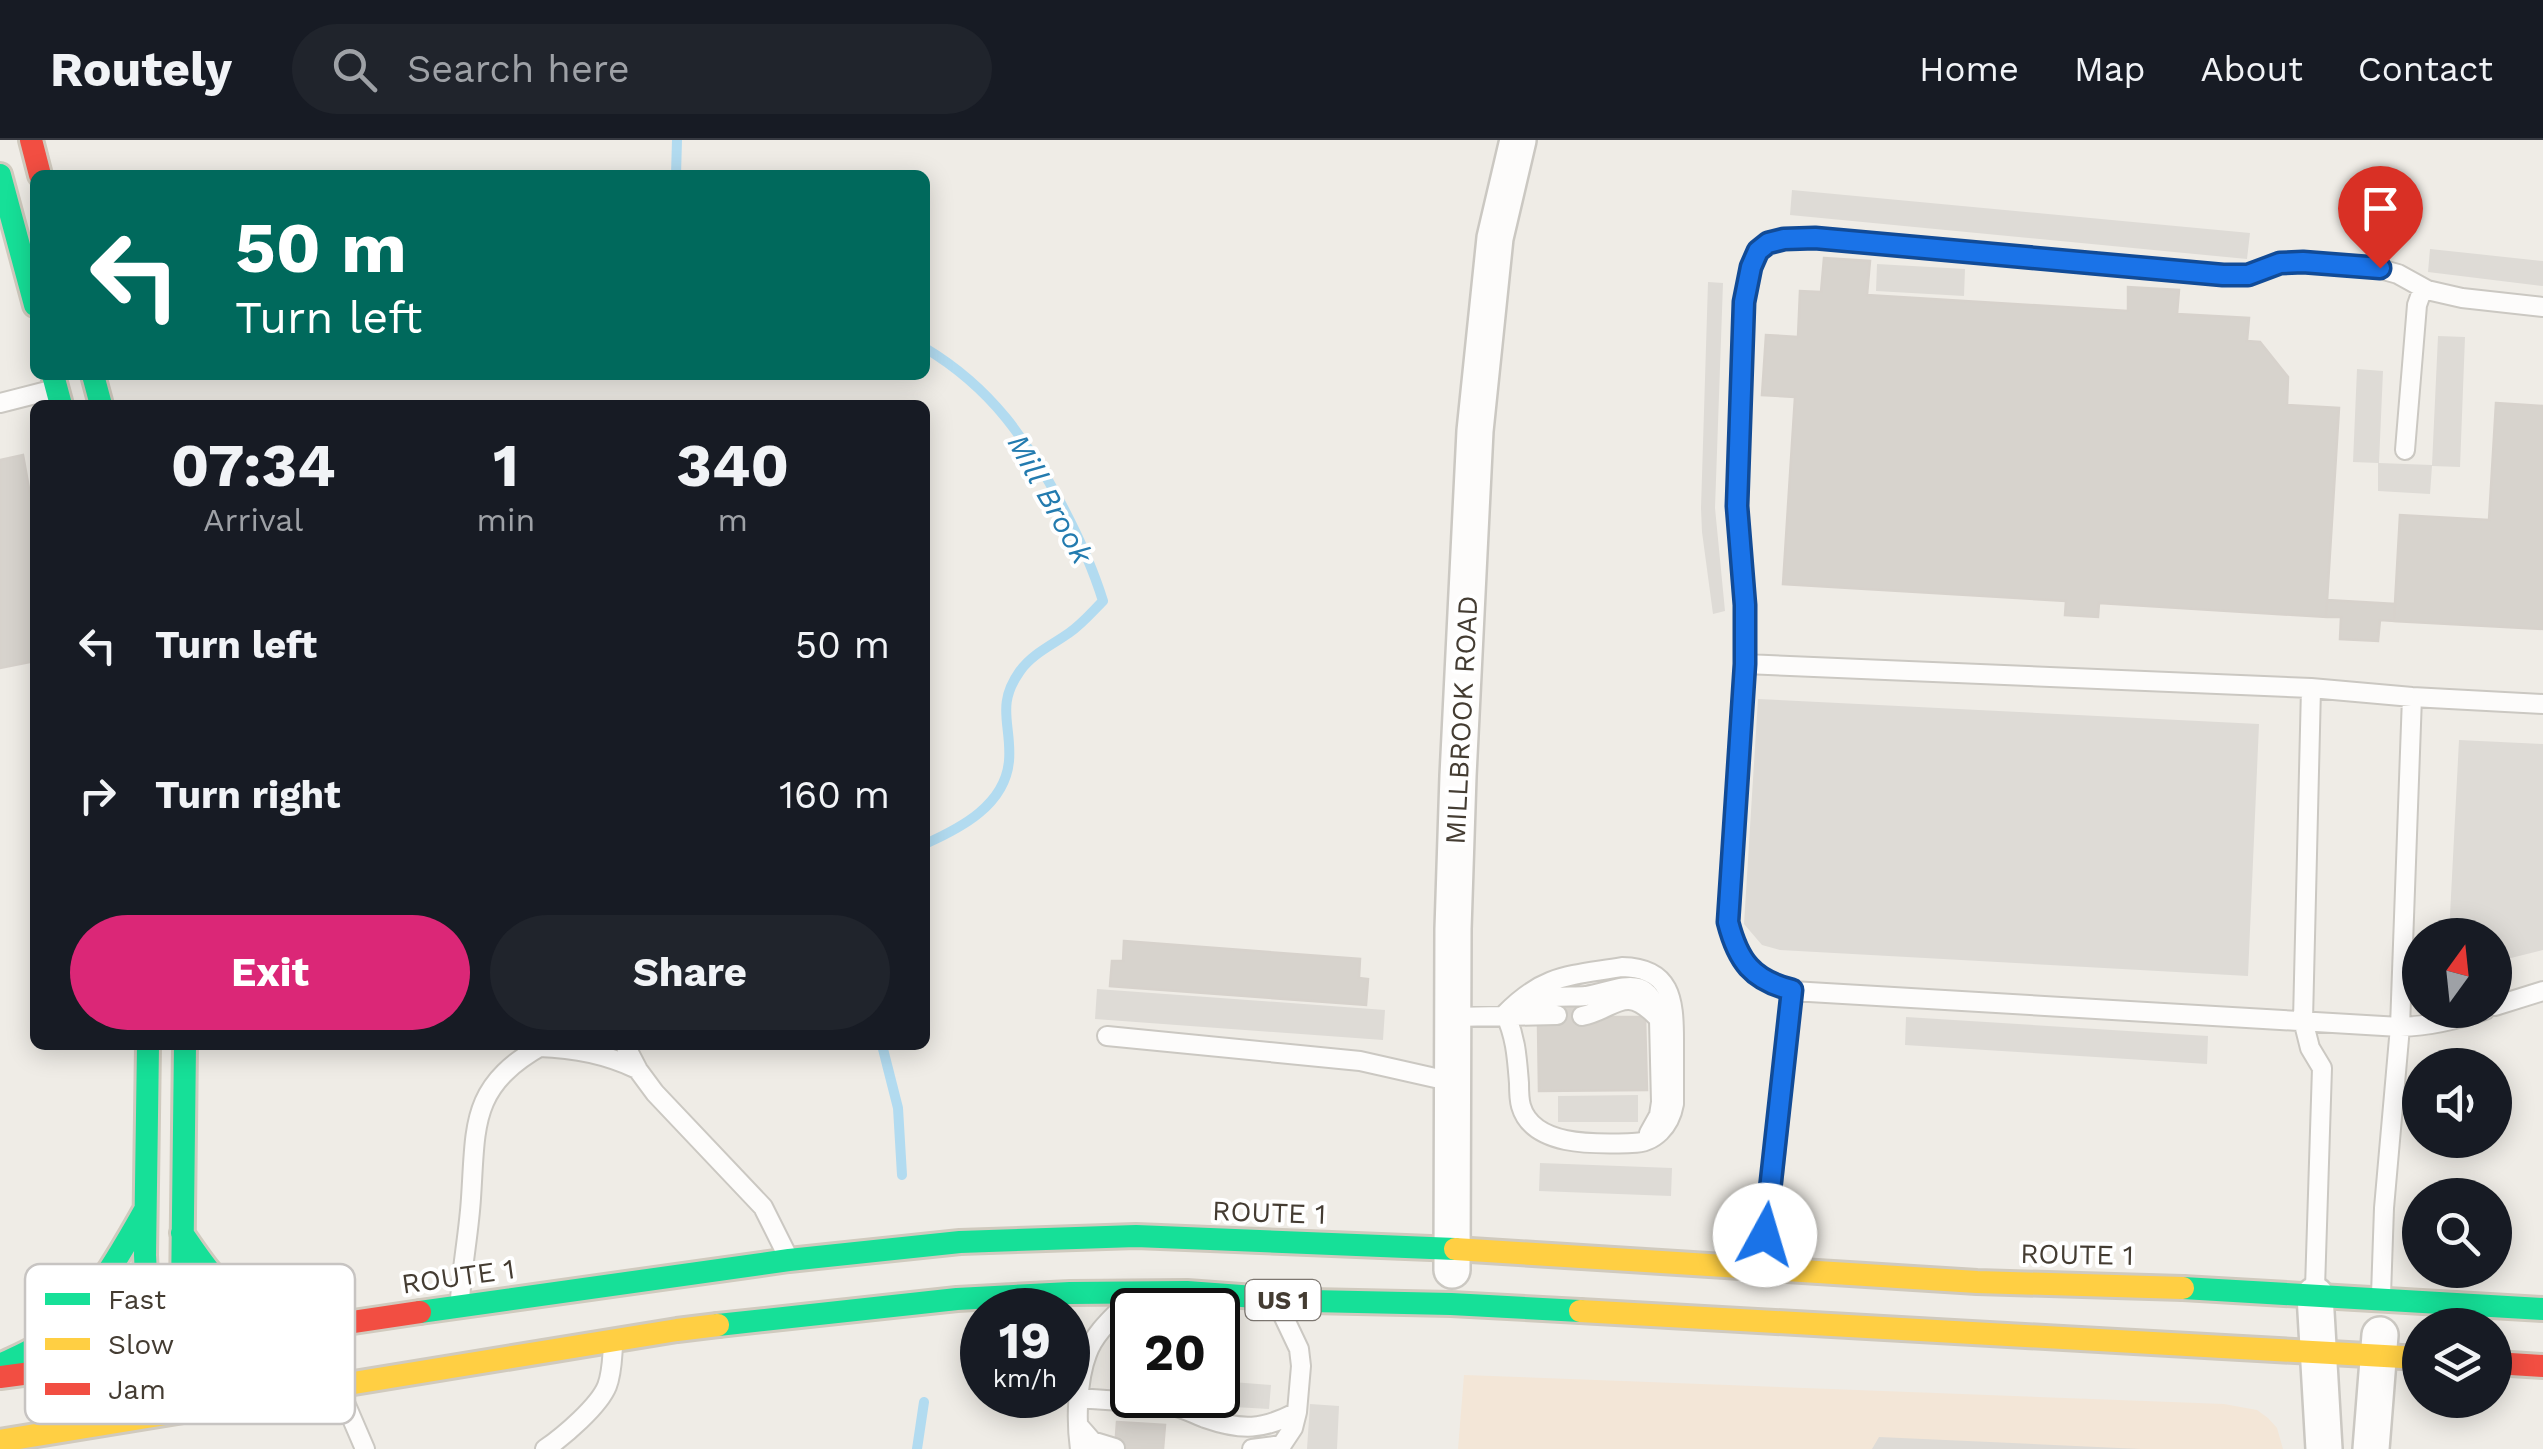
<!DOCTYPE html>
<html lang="en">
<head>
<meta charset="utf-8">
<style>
	:root { --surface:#171b24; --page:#20242c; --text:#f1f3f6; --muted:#9ea1a6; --line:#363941; --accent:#db2777 }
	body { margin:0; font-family:"Work Sans",sans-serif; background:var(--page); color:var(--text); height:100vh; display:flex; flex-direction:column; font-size:38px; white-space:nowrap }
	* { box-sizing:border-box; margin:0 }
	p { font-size:32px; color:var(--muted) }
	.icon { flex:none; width:55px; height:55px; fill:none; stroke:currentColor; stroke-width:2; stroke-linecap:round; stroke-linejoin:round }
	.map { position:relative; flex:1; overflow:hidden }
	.drawer { position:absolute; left:30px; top:260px; width:900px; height:650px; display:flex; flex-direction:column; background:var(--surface); border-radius:15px; box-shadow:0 5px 25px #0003 }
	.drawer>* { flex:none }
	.guide { position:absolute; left:30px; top:30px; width:900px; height:210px; border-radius:15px; box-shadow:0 5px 25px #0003; background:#00695c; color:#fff; overflow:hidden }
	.needle { width:65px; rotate:15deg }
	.controls { position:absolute; left:2402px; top:778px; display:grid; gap:20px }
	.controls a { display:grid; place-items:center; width:110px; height:110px; border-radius:50%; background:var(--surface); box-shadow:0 5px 25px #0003; font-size:50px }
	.speed { position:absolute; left:960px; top:1148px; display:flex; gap:20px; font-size:50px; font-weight:700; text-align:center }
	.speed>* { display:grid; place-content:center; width:130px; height:130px; border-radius:50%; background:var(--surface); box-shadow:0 5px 25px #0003; line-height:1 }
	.speed small { font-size:25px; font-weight:400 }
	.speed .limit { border:5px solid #111; border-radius:15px; background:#fff; color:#111 }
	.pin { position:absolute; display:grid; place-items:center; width:85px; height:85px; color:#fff; margin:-102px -42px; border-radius:50% 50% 50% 0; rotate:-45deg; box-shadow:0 0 10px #0007 }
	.pin .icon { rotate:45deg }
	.me { position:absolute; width:110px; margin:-55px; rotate:6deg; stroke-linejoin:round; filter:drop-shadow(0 0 8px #0008) }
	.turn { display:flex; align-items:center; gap:35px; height:210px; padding:0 40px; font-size:45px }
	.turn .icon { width:130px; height:130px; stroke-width:2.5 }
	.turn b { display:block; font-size:70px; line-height:85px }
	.eta { display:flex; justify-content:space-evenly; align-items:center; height:170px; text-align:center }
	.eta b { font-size:60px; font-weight:700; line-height:70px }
	.primary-button { display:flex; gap:20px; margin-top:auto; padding:20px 40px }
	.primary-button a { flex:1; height:115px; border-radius:60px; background:var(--accent); color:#fff; font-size:40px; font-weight:700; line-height:115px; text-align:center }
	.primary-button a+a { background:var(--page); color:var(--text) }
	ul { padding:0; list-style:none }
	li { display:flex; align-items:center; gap:30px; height:150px; padding:0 40px }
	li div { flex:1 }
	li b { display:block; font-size:38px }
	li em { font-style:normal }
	header { display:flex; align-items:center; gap:60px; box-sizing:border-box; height:140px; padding:0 50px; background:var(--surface); border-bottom:2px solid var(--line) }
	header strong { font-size:48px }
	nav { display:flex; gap:55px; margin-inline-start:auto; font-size:35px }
	.search { width:700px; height:90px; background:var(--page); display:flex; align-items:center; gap:25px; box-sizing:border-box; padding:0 35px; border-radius:55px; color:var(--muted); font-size:38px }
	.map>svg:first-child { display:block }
	.commercial { fill:#f3e6d7 }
	.parking { fill:#dedbd6 }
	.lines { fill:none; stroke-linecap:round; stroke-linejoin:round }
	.stream { stroke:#b2dbf0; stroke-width:10 }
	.building { fill:#d7d3cd; stroke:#d7d2cc; stroke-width:2.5 }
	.lane-casing { stroke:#cbc8c2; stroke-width:22 }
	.street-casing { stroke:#cbc8c2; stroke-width:40 }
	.fast-casing { stroke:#d0cabe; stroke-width:28 }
	.slow-casing { stroke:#d0cabe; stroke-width:28 }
	.jam-casing { stroke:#d0cabe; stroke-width:28 }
	.lane { stroke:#fdfcfb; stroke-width:18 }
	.street { stroke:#fdfcfb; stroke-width:35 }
	.fast { stroke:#16e098; stroke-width:22 }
	.slow { stroke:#ffcf43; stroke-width:22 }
	.jam { stroke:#f24e42; stroke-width:22 }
	.route-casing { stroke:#114b97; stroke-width:25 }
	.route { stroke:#1a73e8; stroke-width:18 }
	.labels { text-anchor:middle; stroke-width:8; stroke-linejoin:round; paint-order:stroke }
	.shield { fill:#fff; stroke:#7c7670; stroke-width:2.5 }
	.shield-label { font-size:25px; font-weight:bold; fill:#443c32 }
	.street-label { font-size:28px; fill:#443c32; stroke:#fff }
	.water-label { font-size:30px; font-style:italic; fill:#237baf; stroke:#fff }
	.key { fill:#fff; stroke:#c7c4c2; stroke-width:2.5 }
	.key-label { font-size:28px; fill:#443c32 }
</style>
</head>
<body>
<header>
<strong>Routely</strong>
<div class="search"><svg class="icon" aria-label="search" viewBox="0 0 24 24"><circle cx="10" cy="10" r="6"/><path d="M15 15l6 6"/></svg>Search here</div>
<nav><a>Home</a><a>Map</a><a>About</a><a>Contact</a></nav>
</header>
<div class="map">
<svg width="2543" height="1309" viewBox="0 0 2543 1309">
	<rect width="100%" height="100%" fill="#efece6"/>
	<path class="commercial" d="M1464,1235L2224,1264L2257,1270L2268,1278L2277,1288L2283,1309H1458Z"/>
	<path class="parking" d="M1792,50L2250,93L2247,119L1790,75Z
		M2430,109L2543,121V146L2428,132Z
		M1877,124L1965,129L1964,156L1876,151Z
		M1708,142L1723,143L1715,368L1725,471L1713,474L1702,392L1701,368Z
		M2438,196L2465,197L2460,327L2432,326L2430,354L2378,351V323L2353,322L2357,229L2383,231L2379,323L2432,325Z
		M1758,559L2259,584L2248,836L1780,810L1762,805L1744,784Z
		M2459,600L2543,604V810L2495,822V795H2449Z
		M1097,849L1385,870L1383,900L1095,879Z
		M1906,877L2208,896L2207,924L1905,905Z
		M1638,955V982H1558V956Z
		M1540,1023L1672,1028L1671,1056L1539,1051Z
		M1219,1241L1271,1245L1269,1269L1217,1266Z
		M1310,1264L1339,1266L1337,1309H1307Z
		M1879,1297L2141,1309H1872Z"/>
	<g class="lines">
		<path class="stream" d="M676,35L677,0
			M925,208C955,226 984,251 1006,278C1044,325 1085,403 1103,461C1092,472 1082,484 1069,493C1052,505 1032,514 1020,531C995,566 1012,585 1009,621C1005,665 961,688 925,704
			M882,905L898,968L902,1035
			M917,1309L924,1262"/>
	</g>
	<path class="building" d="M1824,118L1870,121L1867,155L2128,171V147L2179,150L2177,174L2249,178L2247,201L2260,202L2288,237L2287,265L2339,268L2326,477L2099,463L2098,477L2065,475L2066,461L1783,444L1795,257L1762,255L1766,195L1798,197L1800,151L1821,152Z
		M2496,263L2543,266V489L2394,481L2400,375L2489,380Z
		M23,315L35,382V521L0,528V320Z
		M2327,460L2395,464L2394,481L2380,480L2378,501L2340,499L2341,477H2326Z
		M1124,801L1360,819L1359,838L1368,839L1366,865L1110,846L1112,821H1123Z
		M1557,859H1582V884H1597V877H1645L1647,950L1539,951L1538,885L1557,884Z
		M1117,1282L1165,1285L1163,1309H1115Z"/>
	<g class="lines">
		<defs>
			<path id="lane" d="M0,263L55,249
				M2405,310L2417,165L2423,148
				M1745,524L2311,548L2412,557L2543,564
				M2311,548L2303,880L2310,908L2322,928L2315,1148
				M1622,827C1671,828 1674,859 1674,900C1674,921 1674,943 1674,964C1670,986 1655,1003 1632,1003C1599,1004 1533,1008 1521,966C1519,959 1519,950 1519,943C1517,919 1516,897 1505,874C1544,834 1569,836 1622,827Z
				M2495,866L2543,851
				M2485,870C2457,880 2430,886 2400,887L1792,851C1752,840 1738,821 1729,782L1745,524V465L1737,365L1744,162L1751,127L1758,111L1768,103L1784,99L1815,98L2223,135H2248L2281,123L2303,121L2380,129L2398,134L2427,150L2462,158L2543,167
				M1510,873C1525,868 1540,860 1555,857C1565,856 1576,857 1586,856C1621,850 1649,830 1659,880L1661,962L1659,975L1649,993
				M1582,876C1616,869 1624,843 1657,877
				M1453,877L1557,875
				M1107,896L1360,921L1453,942
				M625,905L638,930L655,953L763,1067L787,1115
				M539,907C574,908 606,914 637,929
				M1764,1123L1792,851
				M2381,1155L2384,1068L2400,887L2412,557
				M460,1160C462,1126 469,1092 471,1058C476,984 470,946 543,905
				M340,1251L365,1309
				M1080,1258C1109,1261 1139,1261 1168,1265C1182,1267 1192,1273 1205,1278C1242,1291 1263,1290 1297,1272
				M1078,1285L1092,1301L1115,1308
				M545,1309C564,1296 599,1266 607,1246C612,1233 612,1219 613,1206
				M1080,1309C1076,1282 1077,1240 1087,1214C1094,1194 1111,1179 1126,1164
				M1252,1309L1282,1305
				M1279,1309L1293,1288L1297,1272L1301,1226L1299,1209L1280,1169"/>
			<path id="street" d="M1452,1130L1453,789L1458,636L1475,291L1495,98L1518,0
				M2315,1155L2324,1309
				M2371,1309L2380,1195"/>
			<path id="fast" d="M0,35L35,165
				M53,235L61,265
				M93,235L101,265
				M148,905L145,1115L152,1255
				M182,1093C222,1152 238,1172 311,1179
				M2183,1148L2543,1169
				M420,1172L789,1120L960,1102L1136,1096L1455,1109
				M718,1185L957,1159L1070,1153L1187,1152L1311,1161L1451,1164L1580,1171
				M0,1225C12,1219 25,1214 36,1207C87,1175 116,1121 145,1070
				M181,1241L185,905"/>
			<path id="slow" d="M1455,1109L1977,1142L2183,1148
				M1580,1171L2420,1218
				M0,1301L677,1190L718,1185"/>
			<path id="jam" d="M31,0L40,35
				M2495,1223L2543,1226
				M0,1237L181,1213L353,1182L420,1172"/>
		</defs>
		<use href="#lane" class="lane-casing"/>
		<use href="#street" class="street-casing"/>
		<use href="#fast" class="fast-casing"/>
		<use href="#slow" class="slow-casing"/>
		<use href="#jam" class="jam-casing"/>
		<use href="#lane" class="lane"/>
		<use href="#street" class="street"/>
		<use href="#fast" class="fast"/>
		<use href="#slow" class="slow"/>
		<use href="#jam" class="jam"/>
	</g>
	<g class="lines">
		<defs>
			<path id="route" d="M1765,1095L1792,850C1752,840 1738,821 1728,782L1745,524V465L1737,366L1744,162L1751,127L1758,111L1768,103L1784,99L1815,98L2223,135H2248L2280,123L2303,122L2380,128"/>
		</defs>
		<use href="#route" class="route-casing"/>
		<use href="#route" class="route"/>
	</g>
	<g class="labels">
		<rect class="shield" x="1245.5" y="1140" width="75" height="40" rx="8"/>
		<g class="shield-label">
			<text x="1283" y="1169">US 1</text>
		</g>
		<g class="street-label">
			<text transform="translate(1461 580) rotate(-87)" y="10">MILLBROOK ROAD</text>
			<text transform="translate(1269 1072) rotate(2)" y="10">ROUTE 1</text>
			<text transform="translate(2077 1114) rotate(1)" y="10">ROUTE 1</text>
			<text transform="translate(458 1136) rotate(-8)" y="10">ROUTE 1</text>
		</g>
		<g class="water-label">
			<text transform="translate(1050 359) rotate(61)" y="10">Mill Brook</text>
		</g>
	</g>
	<rect x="25" y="1124" width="330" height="160" rx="15" class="key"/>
	<rect x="45" y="1153" width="45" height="12" fill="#16e098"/>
	<rect x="45" y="1198" width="45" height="12" fill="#ffcf43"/>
	<rect x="45" y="1243" width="45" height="12" fill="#f24e42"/>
	<g class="key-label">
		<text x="108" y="1169">Fast</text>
		<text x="108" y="1214">Slow</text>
		<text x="108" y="1259">Jam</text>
	</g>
</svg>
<div class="controls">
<a><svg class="needle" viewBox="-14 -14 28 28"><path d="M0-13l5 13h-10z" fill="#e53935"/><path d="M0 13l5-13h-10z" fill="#9ea1a6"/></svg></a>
<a><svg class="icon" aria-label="sound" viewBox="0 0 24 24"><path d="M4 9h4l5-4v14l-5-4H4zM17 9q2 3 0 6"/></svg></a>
<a><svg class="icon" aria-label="search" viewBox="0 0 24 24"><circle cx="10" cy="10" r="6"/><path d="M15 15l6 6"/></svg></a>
<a><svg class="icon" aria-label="layers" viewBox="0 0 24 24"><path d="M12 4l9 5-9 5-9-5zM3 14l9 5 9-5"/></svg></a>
</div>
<div class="speed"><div>19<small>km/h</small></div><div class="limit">20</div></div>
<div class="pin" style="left:2380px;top:128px;background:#d93025"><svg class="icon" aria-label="arrive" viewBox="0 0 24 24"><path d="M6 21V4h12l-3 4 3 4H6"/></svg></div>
<svg class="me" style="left:1765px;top:1095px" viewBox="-20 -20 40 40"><circle r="19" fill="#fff"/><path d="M0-13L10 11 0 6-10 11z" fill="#1a73e8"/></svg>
<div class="guide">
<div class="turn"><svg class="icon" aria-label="left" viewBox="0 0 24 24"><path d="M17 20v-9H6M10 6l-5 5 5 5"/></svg><div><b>50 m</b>Turn left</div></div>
</div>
<section class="drawer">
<div class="eta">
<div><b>07:34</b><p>Arrival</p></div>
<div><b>1</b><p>min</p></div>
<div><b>340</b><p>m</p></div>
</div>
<ul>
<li><svg class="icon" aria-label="left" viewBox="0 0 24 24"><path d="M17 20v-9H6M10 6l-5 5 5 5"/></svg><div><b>Turn left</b></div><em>50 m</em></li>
<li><svg class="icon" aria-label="right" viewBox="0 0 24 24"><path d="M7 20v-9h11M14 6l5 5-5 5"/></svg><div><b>Turn right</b></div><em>160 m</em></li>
</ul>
<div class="primary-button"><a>Exit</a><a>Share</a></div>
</section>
</div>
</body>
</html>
